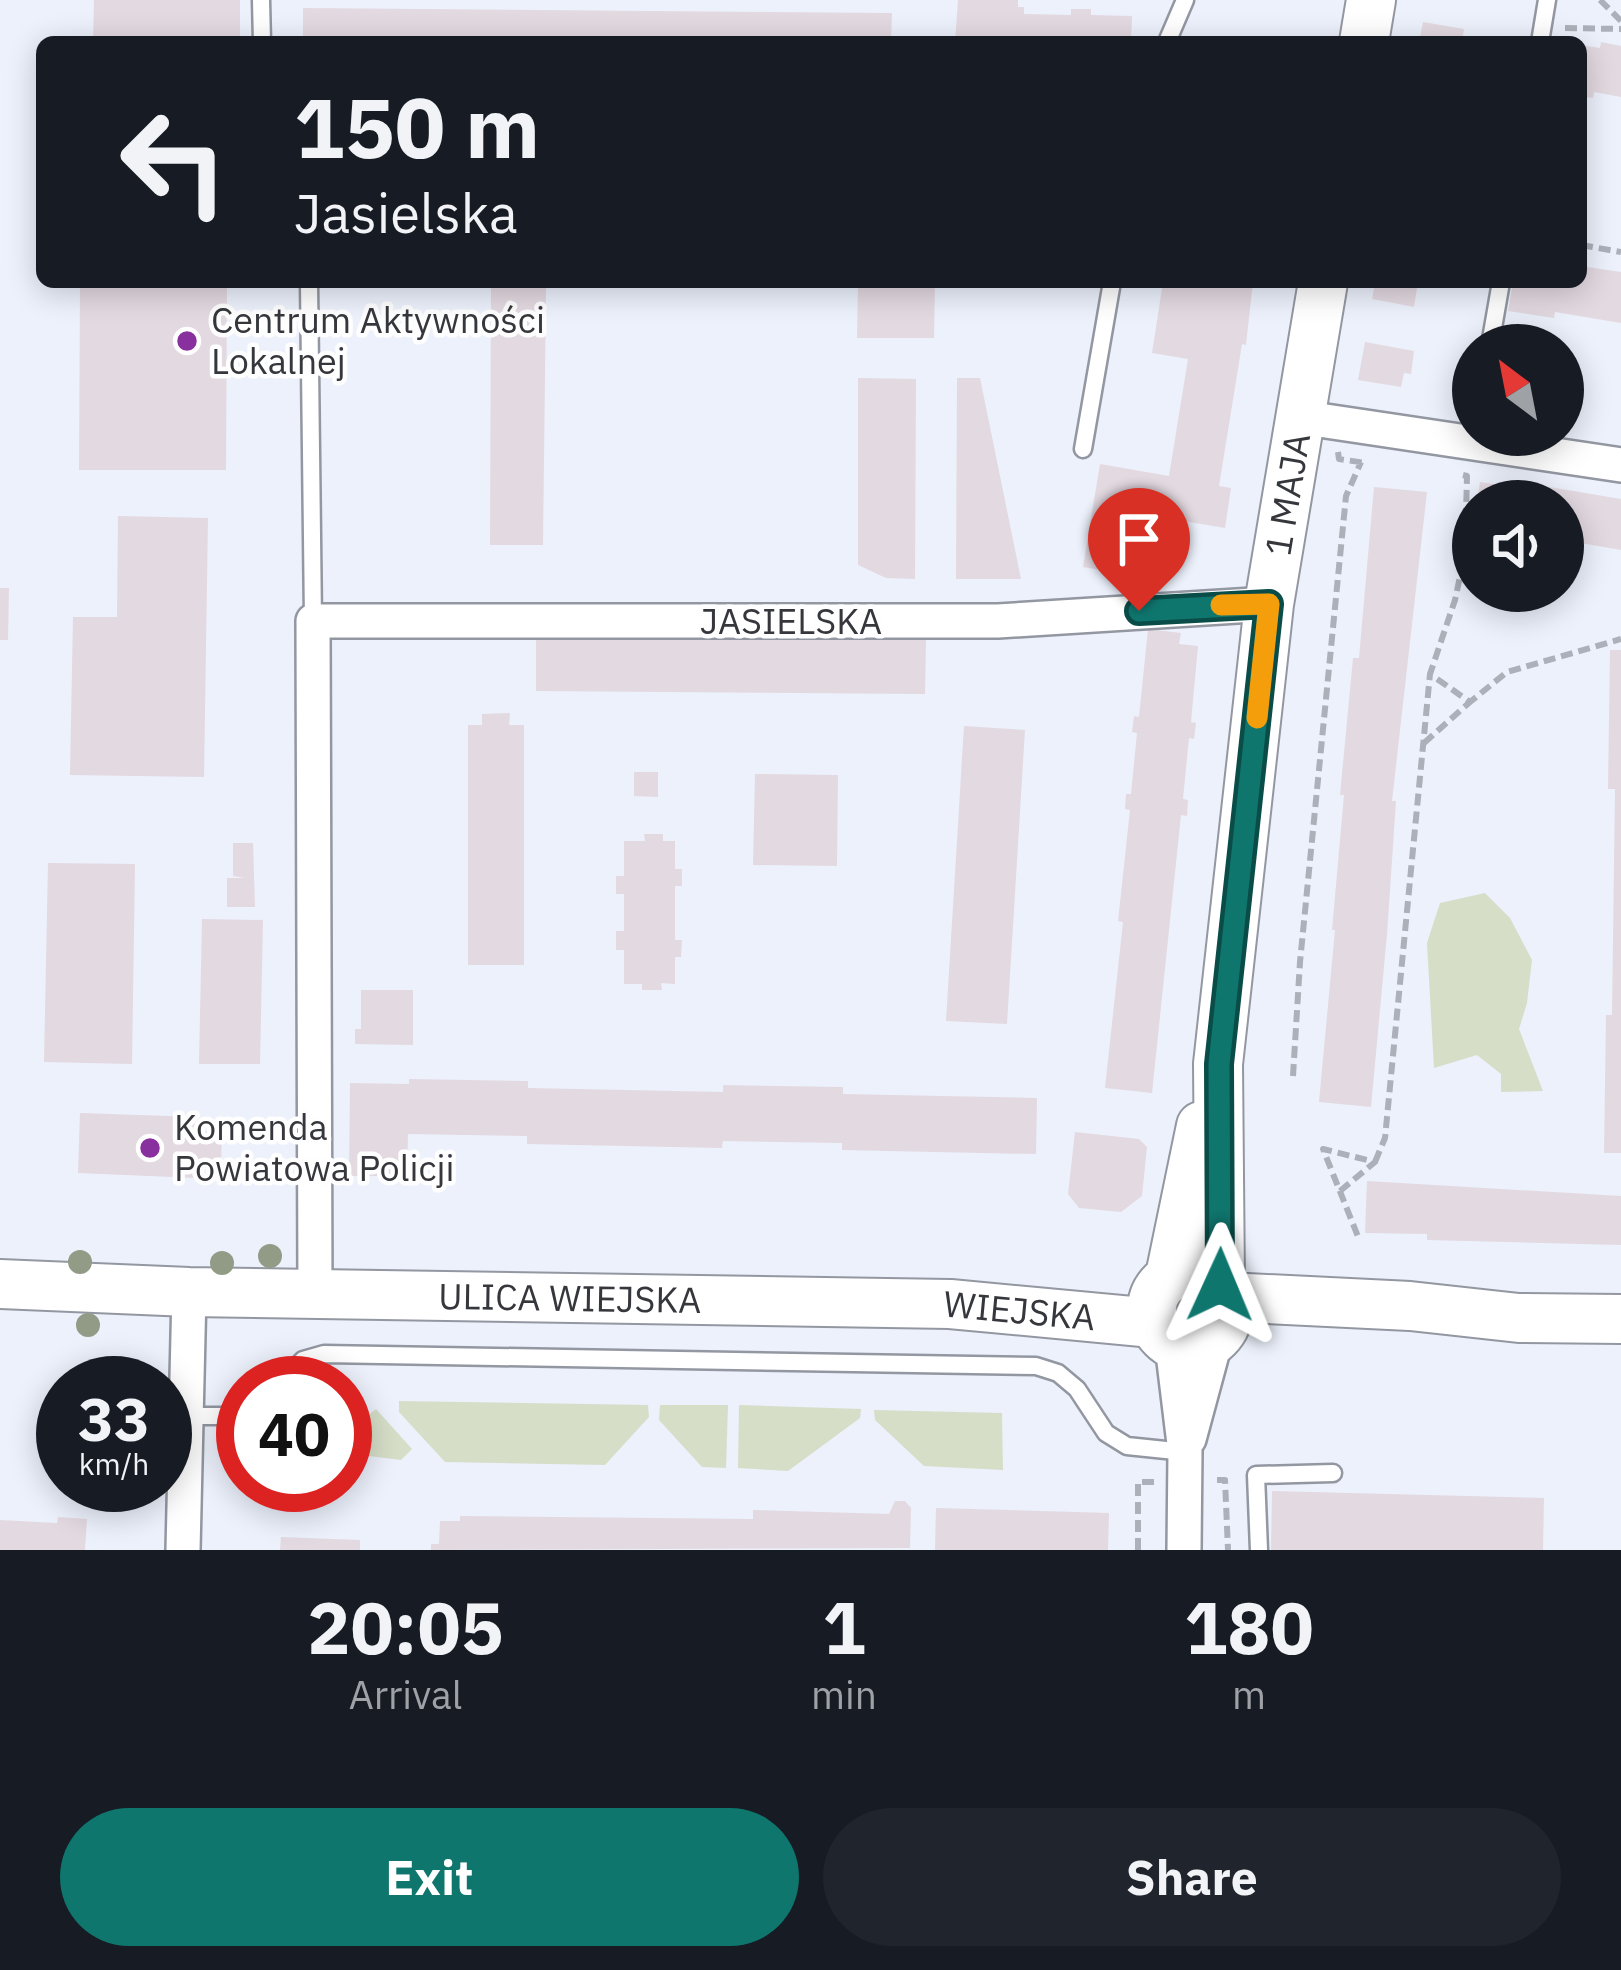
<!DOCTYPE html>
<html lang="en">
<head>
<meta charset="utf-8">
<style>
	:root { --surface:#171b24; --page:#20242c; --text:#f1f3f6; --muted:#9ea1a6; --accent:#0f766e }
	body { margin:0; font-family:"IBM Plex Sans",sans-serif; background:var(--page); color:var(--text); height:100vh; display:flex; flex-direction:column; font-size:45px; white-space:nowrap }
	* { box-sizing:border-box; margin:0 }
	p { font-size:39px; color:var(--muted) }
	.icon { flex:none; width:66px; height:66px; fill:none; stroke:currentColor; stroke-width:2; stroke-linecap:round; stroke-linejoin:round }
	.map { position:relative; height:1550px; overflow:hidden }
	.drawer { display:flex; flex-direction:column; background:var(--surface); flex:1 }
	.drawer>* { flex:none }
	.hud { position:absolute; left:36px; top:36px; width:1551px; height:252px; border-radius:18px; box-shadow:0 6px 30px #0003; background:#171b24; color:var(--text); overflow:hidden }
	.needle { width:78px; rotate:328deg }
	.buttons { position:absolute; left:1452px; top:324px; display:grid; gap:24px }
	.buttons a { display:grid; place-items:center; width:132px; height:132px; border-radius:50%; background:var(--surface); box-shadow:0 6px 30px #0003; font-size:60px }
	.speed { position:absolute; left:36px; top:1356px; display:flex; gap:24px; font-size:60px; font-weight:700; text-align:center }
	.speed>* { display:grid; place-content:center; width:156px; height:156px; border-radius:50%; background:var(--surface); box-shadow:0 6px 30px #0003; line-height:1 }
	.speed small { font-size:30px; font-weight:400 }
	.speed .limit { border:18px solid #d22; background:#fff; color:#111 }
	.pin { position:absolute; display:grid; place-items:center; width:102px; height:102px; color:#fff; margin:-123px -51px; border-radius:50% 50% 50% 0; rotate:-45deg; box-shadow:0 0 12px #0007 }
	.pin .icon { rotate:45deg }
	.me { position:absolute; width:132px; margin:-66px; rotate:1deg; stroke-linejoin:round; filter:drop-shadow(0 0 9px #0008) }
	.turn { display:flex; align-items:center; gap:42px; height:252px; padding:0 60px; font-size:54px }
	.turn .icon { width:156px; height:156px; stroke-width:2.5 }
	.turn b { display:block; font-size:84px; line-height:102px }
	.eta { display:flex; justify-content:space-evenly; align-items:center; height:204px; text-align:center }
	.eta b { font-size:72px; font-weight:800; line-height:84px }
	.action { display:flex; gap:24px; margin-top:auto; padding:24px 60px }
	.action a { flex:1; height:138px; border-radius:72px; background:var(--accent); color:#fff; font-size:48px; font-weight:800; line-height:138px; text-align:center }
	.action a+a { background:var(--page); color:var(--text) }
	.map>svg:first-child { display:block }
	.green { fill:#d6dec8 }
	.building { fill:#e3d9e1 }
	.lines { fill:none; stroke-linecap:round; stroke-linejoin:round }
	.lane-casing { stroke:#9397a1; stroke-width:21 }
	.street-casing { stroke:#9397a1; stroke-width:38 }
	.secondary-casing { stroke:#9397a1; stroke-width:52 }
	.path { stroke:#acb0b9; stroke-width:6; stroke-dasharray:12 6; stroke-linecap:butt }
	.lane { stroke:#fff; stroke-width:16 }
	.street { stroke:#fff; stroke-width:33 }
	.secondary { stroke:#fff; stroke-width:48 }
	.tree { fill:#919b86 }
	.route-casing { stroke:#0a4d48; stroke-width:30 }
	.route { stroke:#0f766e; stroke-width:21 }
	.slow { stroke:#f59e0b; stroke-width:21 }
	.poi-dot { fill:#88309d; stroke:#fefefe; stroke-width:4.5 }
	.labels { text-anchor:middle; stroke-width:9; stroke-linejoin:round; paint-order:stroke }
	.poi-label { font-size:36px; fill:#36373c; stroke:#fefefe; text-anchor:start }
	.street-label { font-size:36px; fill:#36373c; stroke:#fefefe }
</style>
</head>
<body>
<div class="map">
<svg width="1621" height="1550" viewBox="0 0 1621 1550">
	<rect width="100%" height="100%" fill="#ecf1fc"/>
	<path class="green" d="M1485,893L1510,918L1532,960L1527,1003L1519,1029L1543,1091L1501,1092V1074L1477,1055L1434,1068L1427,943L1440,903Z
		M399,1401L648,1405L649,1417L605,1465L445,1462L399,1412Z
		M660,1405H728L726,1468L702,1467L659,1420Z
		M739,1405L861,1409L860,1418L788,1471L738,1468Z
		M376,1409L412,1449L401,1460L345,1453V1434Z
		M874,1410L1002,1413L1003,1470L924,1466L875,1420Z"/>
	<path class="building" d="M94,0H240V42H93Z
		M958,0H1018V7H1024V14L1071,15V9H1091V15L1132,16L1131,42H955Z
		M303,8L892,13L891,42H303Z
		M1423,22L1464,29L1462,42H1419Z
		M1601,42L1621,46V97L1594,92L1593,98L1581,96V45L1600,48Z
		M1581,266L1621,272V323L1555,312L1554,318L1508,311L1513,282H1581Z
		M80,282H227L226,470H79Z
		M491,282H545L546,288L543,545H490Z
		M858,282H935L934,338H857Z
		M1163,282H1253L1246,345L1242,344L1219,486L1231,488L1225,528L1142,514L1132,575L1083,567L1100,464L1169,476L1188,359L1152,353Z
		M1375,282H1418L1414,307L1372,299Z
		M1365,342L1414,351L1411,374L1404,373L1401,387L1358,380Z
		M858,378L916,379L915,579L886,578L858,565Z
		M957,378H980L1021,579H956Z
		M1480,482L1525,489L1526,483L1621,499V550L1563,540V501H1477Z
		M1374,487L1427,492L1392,801H1396L1387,934L1371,1107L1319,1102L1335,930H1332L1344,795H1340L1353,658H1359Z
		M118,516L208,518L204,777L70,775L73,617H117Z
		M0,588H9L8,640H0Z
		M1148,629L1181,633L1179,644L1198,646L1191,722L1196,723L1194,739L1189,738L1183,799L1188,800L1187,816L1181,815L1152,1093L1105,1088L1123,922L1118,921L1130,810L1125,809L1126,794H1131L1137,733L1132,732L1134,716L1139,717Z
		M536,636L926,639L925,694L536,691Z
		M1610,650H1621V1153H1604L1606,1015H1612L1615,789H1608Z
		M510,713L509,725H524V965H468V725H482V714Z
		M964,726L1025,730L1007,1024L946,1021Z
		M634,772H658V797L634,796Z
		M755,774L838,775L837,866L753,865Z
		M644,834H663V841H675V869H682V886H675V940H682L681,957H675V984L661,983L662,990H642V984H624V950H616V931H624V894H616V876H624V841H645Z
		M233,843H253L255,907H227V878H245L233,876Z
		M48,863L135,864L132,1064L44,1062Z
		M202,919L263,920L260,1064H199Z
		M361,990H413V1045L355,1044V1029H361Z
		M409,1079L528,1081V1088L723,1092V1085L843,1087V1094L1037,1098L1036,1154L842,1150V1143L723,1141L722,1148L527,1144V1136L408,1134L407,1176H349L350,1083L409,1084Z
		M80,1113L198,1117V1131L222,1132L221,1164L196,1163V1178L78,1173Z
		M1075,1132L1139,1139L1147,1147L1142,1196L1121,1212L1079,1208L1068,1194Z
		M1367,1181L1621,1196V1245L1427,1240V1234L1365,1233Z
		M1272,1491L1544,1498L1543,1550H1271Z
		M895,1501H905L911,1508L910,1548L431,1550V1544H439L440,1521H460V1516L753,1519V1510L889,1514Z
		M936,1508L1109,1513L1108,1550H935Z
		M58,1517L87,1519L85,1550H0V1520L57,1523Z
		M281,1537L360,1540V1550H280Z"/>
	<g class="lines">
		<defs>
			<path id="lane" d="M261,0L262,42
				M1167,42L1185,0
				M1540,42L1547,0
				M309,282L313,621
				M1490,345L1501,282
				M1083,449L1112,282
				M281,1383L303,1360L324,1354L1036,1366L1058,1373L1077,1389L1106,1433L1127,1446L1185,1452
				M187,1416H243
				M1259,1550L1256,1475L1333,1473"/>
			<path id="street" d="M1299,417L1621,465
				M315,1294L313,621H998L1269,604
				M1172,1345L1185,1452L1184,1550
				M1189,1439L1216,1339
				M183,1550L189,1292"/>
			<g id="secondary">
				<path d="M1364,42L1371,0"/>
				<circle cx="1190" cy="1310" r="38"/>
				<path d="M1170,1276L1201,1126"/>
				<path id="s1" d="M0,1284L189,1292L950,1304L1153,1323"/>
				<path id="s2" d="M1220,1285L1218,1064L1269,604L1323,282"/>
				<path d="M1227,1297L1410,1306L1519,1318L1621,1319"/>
			</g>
		</defs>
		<use href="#lane" class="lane-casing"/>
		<use href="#street" class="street-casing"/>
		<use href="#secondary" class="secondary-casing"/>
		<path class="path" d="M1600,0L1621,21
			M1565,28L1621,29
			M1581,245L1621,252
			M1338,452L1339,459L1366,463
			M1463,475L1467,476L1465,553L1455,600L1430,674L1470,702L1507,672L1621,639
			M1424,743L1470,702
			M1293,1076L1300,962L1346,496L1361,462
			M1375,1162L1385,1138L1430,674
			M1340,1191L1375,1162L1323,1149L1359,1239
			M1217,1480H1225L1228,1550
			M1138,1550V1482H1156"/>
		<use href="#lane" class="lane"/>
		<use href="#street" class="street"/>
		<use href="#secondary" class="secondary"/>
	</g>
	<g class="tree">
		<circle cx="270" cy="1256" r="12"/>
		<circle cx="80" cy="1262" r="12"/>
		<circle cx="222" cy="1263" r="12"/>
		<circle cx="88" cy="1325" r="12"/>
	</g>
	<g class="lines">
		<defs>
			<path id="route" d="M1139,611L1269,604L1219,1064L1220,1285"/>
		</defs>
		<use href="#route" class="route-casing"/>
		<use href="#route" class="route"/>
		<path class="slow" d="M1221,605L1269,604L1257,718"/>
	</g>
	<g class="poi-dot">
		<circle cx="187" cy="341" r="12"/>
		<circle cx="150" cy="1148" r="12"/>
	</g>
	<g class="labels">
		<g class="poi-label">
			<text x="211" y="333">Centrum Aktywności<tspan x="211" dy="41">Lokalnej</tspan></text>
			<text x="174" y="1140">Komenda<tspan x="174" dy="41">Powiatowa Policji</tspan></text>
		</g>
		<g class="street-label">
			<text dy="13" stroke="none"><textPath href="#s2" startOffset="795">1 MAJA</textPath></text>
			<text x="791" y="634">JASIELSKA</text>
			<text dy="13" stroke="none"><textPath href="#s1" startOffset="570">ULICA WIEJSKA</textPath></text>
			<text dy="13" stroke="none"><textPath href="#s1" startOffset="1020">WIEJSKA</textPath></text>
		</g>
	</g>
</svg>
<div class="buttons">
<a><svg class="needle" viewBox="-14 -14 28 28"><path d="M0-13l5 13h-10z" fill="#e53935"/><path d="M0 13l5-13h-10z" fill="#9ea1a6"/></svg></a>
<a><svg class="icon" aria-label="sound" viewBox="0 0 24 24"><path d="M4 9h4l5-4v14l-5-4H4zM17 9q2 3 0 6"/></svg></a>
</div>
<div class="speed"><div>33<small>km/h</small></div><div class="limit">40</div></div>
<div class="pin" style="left:1139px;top:611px;background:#d93025"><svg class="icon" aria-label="arrive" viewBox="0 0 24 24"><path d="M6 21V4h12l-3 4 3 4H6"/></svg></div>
<svg class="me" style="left:1220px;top:1285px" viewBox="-20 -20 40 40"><path d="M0-17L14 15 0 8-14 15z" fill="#0f766e" stroke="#fff" stroke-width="4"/></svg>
<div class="hud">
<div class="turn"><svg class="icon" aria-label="left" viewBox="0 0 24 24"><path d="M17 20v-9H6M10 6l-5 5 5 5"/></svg><div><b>150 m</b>Jasielska</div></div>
</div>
</div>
<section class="drawer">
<div class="eta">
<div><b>20:05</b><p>Arrival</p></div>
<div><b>1</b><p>min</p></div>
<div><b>180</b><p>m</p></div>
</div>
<div class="action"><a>Exit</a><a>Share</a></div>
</section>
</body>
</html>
